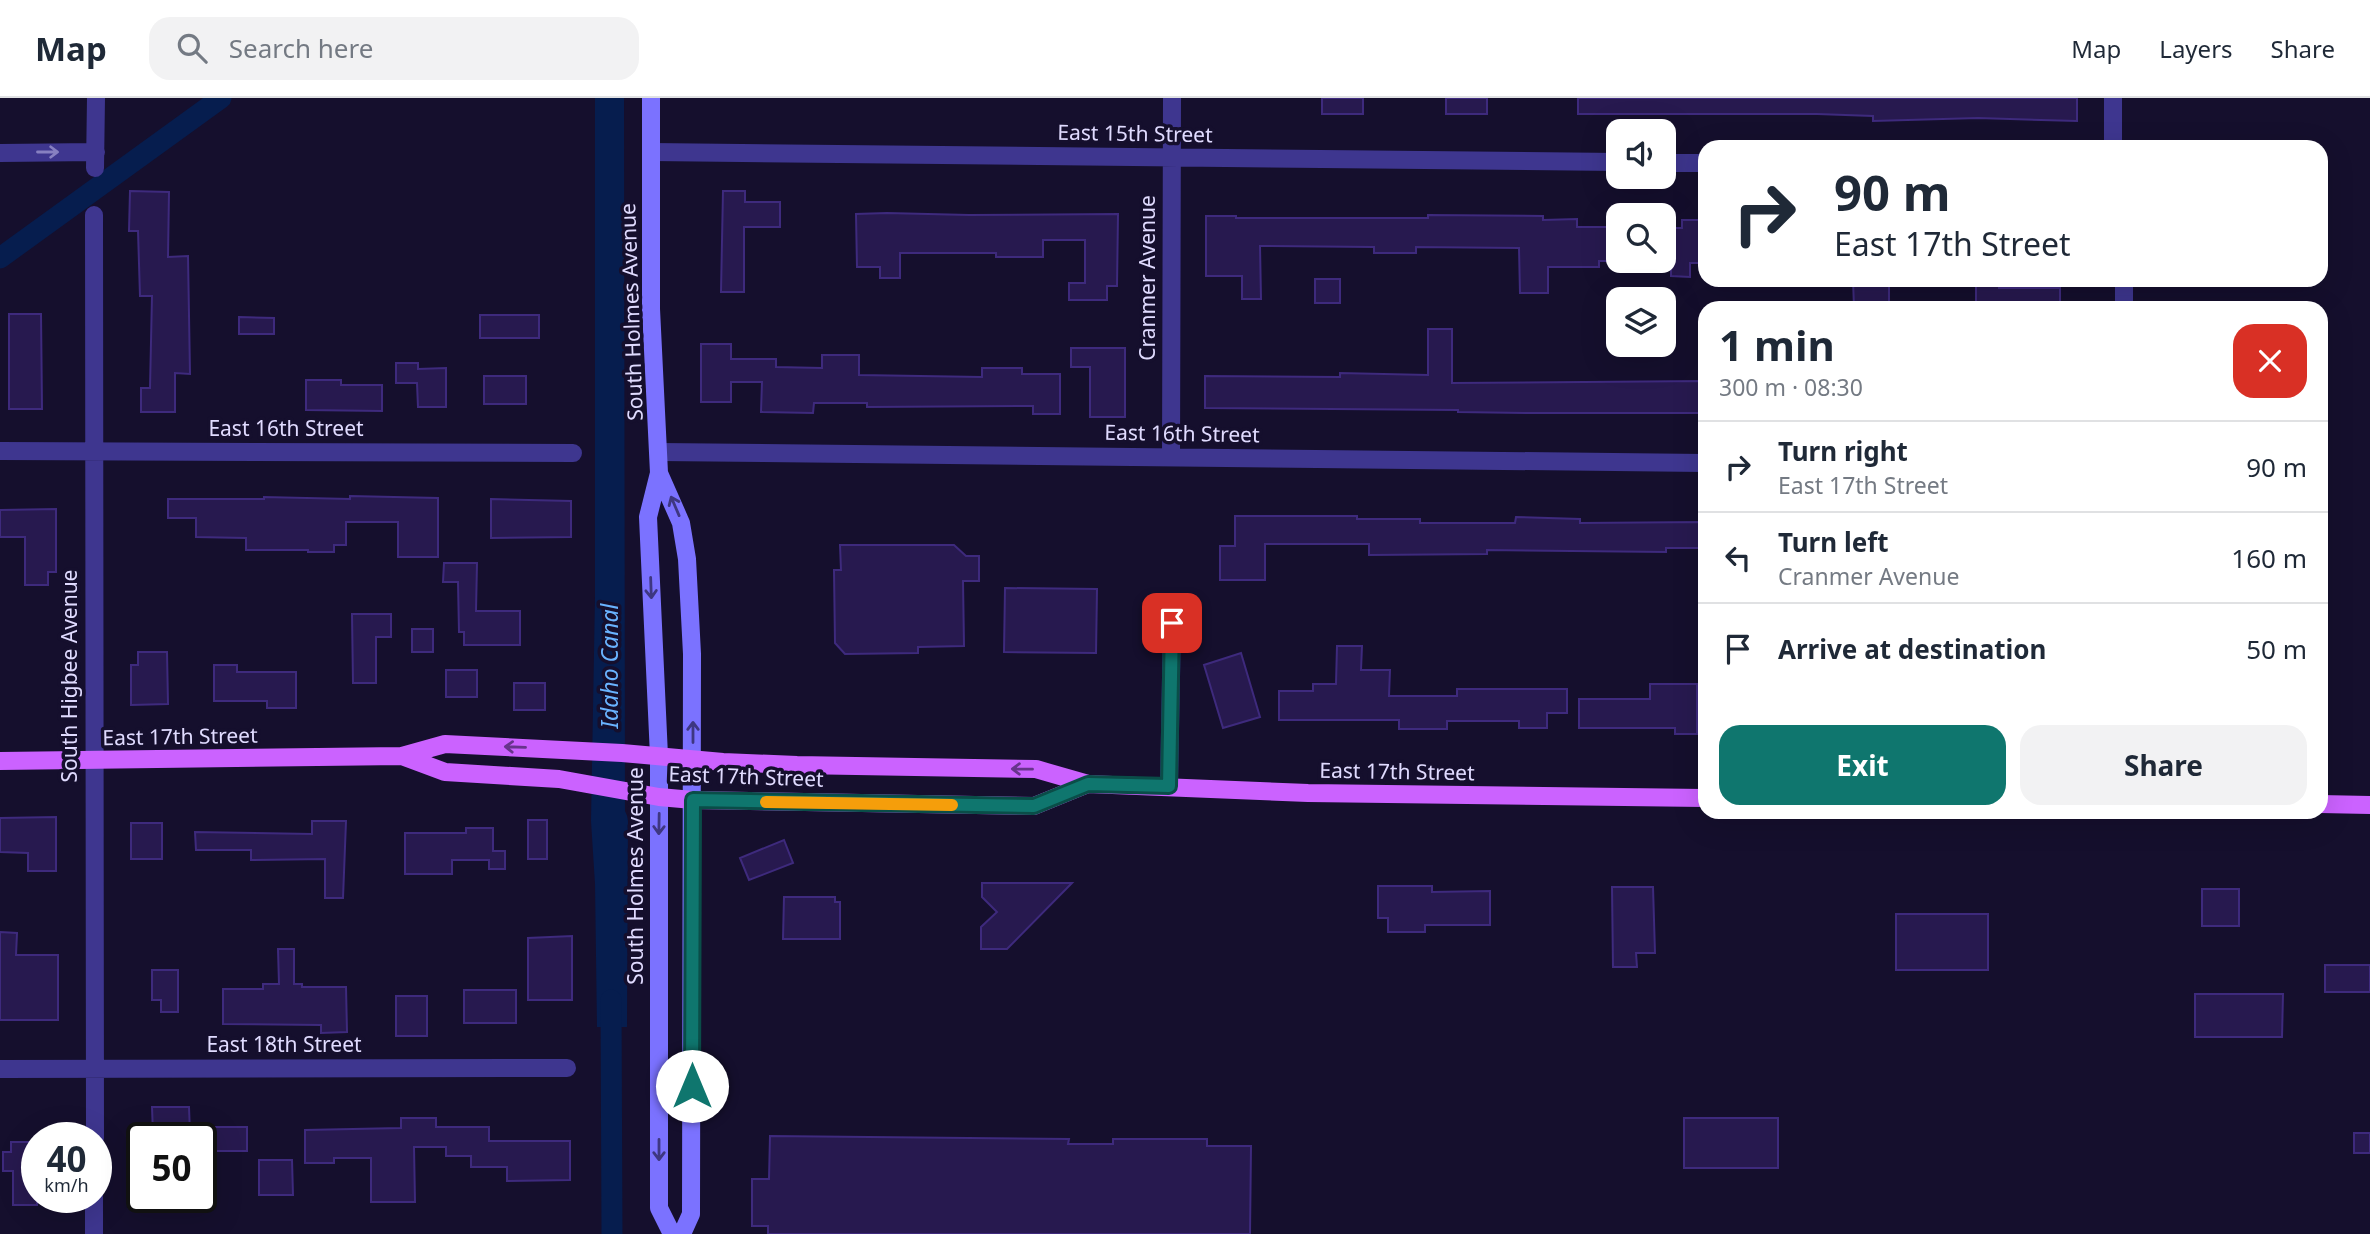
<!DOCTYPE html>
<html lang="en">
<head>
<meta charset="utf-8">
<style>
	:root { --surface:#fff; --page:#f2f2f3; --text:#1f2937; --muted:#747a83; --line:#e0e1e3; --accent:#0f766e }
	body { margin:0; font-family:"Noto Sans",sans-serif; background:var(--page); color:var(--text); height:100vh; display:flex; flex-direction:column; font-size:26px; white-space:nowrap }
	* { box-sizing:border-box; margin:0 }
	p { font-size:23px; color:var(--muted) }
	.icon { flex:none; width:38px; height:38px; fill:none; stroke:currentColor; stroke-width:2; stroke-linecap:round; stroke-linejoin:round }
	.map { position:relative; flex:1; overflow:hidden }
	.panel { position:absolute; left:1698px; top:203px; width:630px; height:518px; display:flex; flex-direction:column; background:var(--surface); border-radius:21px; box-shadow:0 7px 28px #0002 }
	.panel>* { flex:none }
	.guide { position:absolute; left:1698px; top:42px; width:630px; height:147px; border-radius:21px; box-shadow:0 7px 28px #0002; background:#fff; color:var(--text); overflow:hidden }
	.fabs { position:absolute; left:1606px; top:21px; display:grid; gap:14px }
	.fabs a { display:grid; place-items:center; width:70px; height:70px; border-radius:14px; background:var(--surface); box-shadow:0 7px 28px #0002; font-size:35px }
	.speed { position:absolute; left:21px; top:1024px; display:flex; gap:14px; font-size:35px; font-weight:700; text-align:center }
	.speed>* { display:grid; place-content:center; width:91px; height:91px; border-radius:50%; background:var(--surface); box-shadow:0 7px 28px #0002; line-height:1 }
	.speed small { font-size:18px; font-weight:400 }
	.speed .limit { border:4px solid #111; border-radius:10px; background:#fff; color:#111 }
	.pin { position:absolute; display:grid; place-items:center; width:60px; height:60px; color:#fff; margin:-30px; border-radius:14px; box-shadow:0 4px 10px #0006 }
	.me { position:absolute; width:77px; margin:-38px; rotate:0deg; stroke-linejoin:round; filter:drop-shadow(0 0 5px #0008) }
	.turn { display:flex; align-items:center; gap:24px; height:147px; padding:0 21px; font-size:32px }
	.turn .icon { width:91px; height:91px; stroke-width:2.5 }
	.turn b { display:block; font-size:49px; line-height:60px }
	.round { display:grid; place-items:center; flex:none; width:74px; height:74px; border-radius:21px; background:var(--page) }
	.headline { display:flex; align-items:center; justify-content:space-between; height:119px; padding:0 21px }
	h1 { font-size:42px; font-weight:700; line-height:52px }
	.action { display:flex; gap:14px; margin-top:auto; padding:14px 21px }
	.action a { flex:1; height:80px; border-radius:21px; background:var(--accent); color:#fff; font-size:28px; font-weight:700; line-height:80px; text-align:center }
	.action a+a { background:var(--page); color:var(--text) }
	ul { padding:0; list-style:none }
	li { display:flex; align-items:center; gap:21px; height:91px; padding:0 21px; border-top:2px solid var(--line) }
	li div { flex:1 }
	li b { display:block; font-size:26px }
	li em { font-style:normal }
	header { display:flex; align-items:center; gap:42px; box-sizing:border-box; height:98px; padding:0 35px; background:var(--surface); border-bottom:2px solid var(--line) }
	header strong { font-size:33px }
	nav { display:flex; gap:38px; margin-inline-start:auto; font-size:24px }
	.search { width:490px; height:63px; background:var(--page); display:flex; align-items:center; gap:18px; box-sizing:border-box; padding:0 24px; border-radius:21px; color:var(--muted); font-size:26px }
	.map>svg:first-child { display:block }
	.water { fill:#061d4e }
	.lines { fill:none; stroke-linecap:round; stroke-linejoin:round }
	.canal { stroke:#061d4e; stroke-width:21 }
	.building { fill:#27194f; stroke:#3e2a7d; stroke-width:2 }
	.minor { stroke:#3e368f; stroke-width:18 }
	.secondary { stroke:#7b72ff; stroke-width:18 }
	.primary { stroke:#cb62ff; stroke-width:18 }
	.oneway { stroke:#8780c1 }
	.oneway2 { stroke:#3e3781 }
	.oneway3 { stroke:#67348c }
	.route-casing { stroke:#0a4d48; stroke-width:18 }
	.route { stroke:#0f766e; stroke-width:12 }
	.slow { stroke:#f59e0b; stroke-width:12 }
	.labels { text-anchor:middle; stroke-width:7; stroke-linejoin:round; paint-order:stroke }
	.street-label { font-size:21px; fill:#e0dbff; stroke:#150f2d }
	.water-label { font-size:23px; font-style:italic; fill:#69b3ff; stroke:#150f2d }
</style>
</head>
<body>
<header>
<strong>Map</strong>
<div class="search"><svg class="icon" aria-label="search" viewBox="0 0 24 24"><circle cx="10" cy="10" r="6"/><path d="M15 15l6 6"/></svg>Search here</div>
<nav><a>Map</a><a>Layers</a><a>Share</a></nav>
</header>
<div class="map">
<svg width="2370" height="1136" viewBox="0 0 2370 1136">
	<rect width="100%" height="100%" fill="#150f2d"/>
	<path class="water" d="M595,0H624L625,713L628,720L627,929H597L595,786L591,723L595,499Z"/>
	<g class="lines">
		<path class="canal" d="M0,160L221,0
			M611,902L612,1136"/>
	</g>
	<path class="building" d="M1322,0H1363V16H1322Z
		M1446,0H1487V16H1446Z
		M1578,0H2077V23L1978,20L1873,23V18L1817,16H1578Z
		M130,93L169,94L168,159L188,158L190,276L175,275V314H141V290H150L152,198H140L138,133H129Z
		M723,93H745V104H780V129H744V194H721Z
		M887,115L969,117L1118,116L1117,188H1107V202H1069V185H1085V142H1043V159H996V155H900V180H880V169H857L856,116Z
		M1428,117L1543,118V122L1577,121V129H1619V163H1599V169H1548V195H1520L1519,150L1416,149V155H1374V149L1260,148L1261,201H1242V178H1206V118H1236V120H1428Z
		M1682,122H1704L1702,165H1690V179L1671,178V130H1682Z
		M1315,181H1340V205H1315Z
		M1853,182H1889V208L1854,209Z
		M1976,183H1999V190H2060V210L1976,209Z
		M9,216H41L42,311H9Z
		M480,217H539V240H480Z
		M239,219L274,220V236H239Z
		M1428,231H1452V285L1704,283V315H1525L1458,314V312L1205,310V278L1340,279V275L1428,277Z
		M701,246H731V261H776V269L822,270V257H859V277L982,279V270H1022V276H1060V316H1033V308L867,309V305H814L813,315L761,314L762,284H731V304H701Z
		M1071,250H1125V319H1090V269H1071Z
		M396,265H418V271L446,270V309H418L417,285H396Z
		M484,278H526V306H484Z
		M306,282H341V287H382V313L306,312Z
		M350,398L438,400V459H398V424H346V447H334V454H308V452H246V440L196,439V420H168V401H264V399L350,401Z
		M491,401L571,403V439L491,440Z
		M56,411V474H48V487H25V439H0V412Z
		M1235,418H1357V421H1420V425H1515L1516,419L1580,421V425L1704,424V450H1666V454L1487,452V456L1369,457V446H1265V482H1220V448H1235Z
		M840,447H954L966,458H979V483H963L964,548L918,549V555L845,556L835,545L834,472H841Z
		M444,465H477L476,513H520V547H464V534H459L458,484H443Z
		M1005,490L1097,491L1096,555L1004,554Z
		M352,516H391V539H376V585H353Z
		M412,531H433V554H412Z
		M1337,548H1362L1361,572H1390L1389,598H1457V591H1567V615H1547V630H1519V623H1447V631H1399V622H1279V593H1313V586H1336Z
		M138,554H167L168,606L131,607V567H138Z
		M1241,555L1260,619L1223,630L1204,567Z
		M214,567H237V574H296V610H267V603H214Z
		M446,572H477V599H446Z
		M514,585H545V612H514Z
		M1650,586H1697V636H1675V630H1579V601H1650Z
		M56,719V773H28V755L0,754V720Z
		M528,722H547V761H528Z
		M312,723H346L343,800H325V761L251,762V752H196L195,734L312,736Z
		M131,725H162V761H131Z
		M466,730H493V753H505V771H489V762H452V776H405V735H466Z
		M784,742L793,765L749,782L740,760Z
		M982,785H1072L1007,851H981V829L997,814L982,799Z
		M1378,788H1432V794L1490,793V827H1425V834H1388V820H1378Z
		M1612,789H1653L1655,855H1636L1637,869H1613Z
		M2202,791H2239V828H2202Z
		M784,799H835V804H840V841H783Z
		M1896,816H1988V872H1896Z
		M0,834L17,835L16,857H58V922H0Z
		M572,838V902H528V840Z
		M278,851H294V886H302V889H346L347,934L321,935V927L223,926V891H263V886H279Z
		M2325,867H2370V894H2325Z
		M152,872H178V914H161V902H152Z
		M464,892H516V925H464Z
		M2195,896H2283L2282,939H2195Z
		M396,898H427V938H396Z
		M152,1009H189L190,1036H153Z
		M401,1020H436V1029H489V1043H570V1082L507,1083V1069H471V1058H446V1049H414L415,1104H371V1060H334V1065H305V1032L401,1030Z
		M1684,1020H1778V1070H1684Z
		M213,1029H247V1053H213Z
		M2354,1035H2370V1055H2354Z
		M770,1038L1069,1041L1068,1046H1113V1041H1207V1048H1251L1250,1136H768V1128H752V1081H769Z
		M11,1044H34L33,1083H37V1107H13V1073H3V1054H11Z
		M259,1062H292L293,1097H259Z"/>
	<g class="lines">
		<path class="minor" d="M2113,0V49
			M651,54L1619,64
			M0,55L96,54
			M1664,65H1704
			M95,70L96,0
			M94,117L95,1040
			M2124,182V210
			M0,353L573,355
			M659,354L1704,365
			M1171,359L1172,0
			M1169,688L1172,525
			M0,971L567,970
			M94,1136V1099"/>
		<path class="secondary" d="M651,0V211L659,375L648,419L659,658V1110L672,1136
			M659,375L681,425L687,461L692,556L691,1116L682,1136"/>
		<path class="primary" d="M402,658L445,674L559,681L659,699L693,702L1034,708L1088,686
			M0,663L402,658L445,646L622,655L723,664L797,667L1036,671L1088,686L1308,695L1704,700
			M2320,706L2370,707"/>
	</g>
	<defs><path id="oneway-shaft" d="M-6 0H5M1.5-3L5.5 0L1.5 3" fill="none" stroke-width="1.6" stroke-linecap="round" stroke-linejoin="round" transform="scale(1.75)"/></defs>
	<use class="oneway" href="#oneway-shaft" transform="translate(48 54)"/>
	<g class="oneway2">
		<use href="#oneway-shaft" transform="translate(675 408) rotate(-113)"/>
		<use href="#oneway-shaft" transform="translate(651 490) rotate(88)"/>
		<use href="#oneway-shaft" transform="translate(693 634) rotate(-90)"/>
		<use href="#oneway-shaft" transform="translate(659 726) rotate(91)"/>
		<use href="#oneway-shaft" transform="translate(659 1052) rotate(90)"/>
	</g>
	<g class="oneway3">
		<use href="#oneway-shaft" transform="translate(515 649) rotate(-178)"/>
		<use href="#oneway-shaft" transform="translate(1022 671) rotate(-179)"/>
	</g>
	<g class="lines">
		<defs>
			<path id="route" d="M692,988L693,702L1034,708L1088,686L1169,688L1172,525"/>
		</defs>
		<use href="#route" class="route-casing"/>
		<use href="#route" class="route"/>
		<path class="slow" d="M766,704L952,707"/>
	</g>
	<g class="labels">
		<g class="street-label">
			<text transform="translate(1135 36) rotate(1)" y="7">East 15th Street</text>
			<text transform="translate(1148 180) rotate(-90)" y="7">Cranmer Avenue</text>
			<text transform="translate(632 214) rotate(-92)" y="7">South Holmes Avenue</text>
			<text x="286" y="338">East 16th Street</text>
			<text transform="translate(1182 336) rotate(1)" y="7">East 16th Street</text>
			<text transform="translate(70 578) rotate(-90)" y="7">South Higbee Avenue</text>
			<text transform="translate(180 639) rotate(-1)" y="7">East 17th Street</text>
			<text transform="translate(1397 674) rotate(1)" y="7">East 17th Street</text>
			<text transform="translate(746 679) rotate(2)" y="7">East 17th Street</text>
			<text transform="translate(636 778) rotate(-90)" y="7">South Holmes Avenue</text>
			<text x="284" y="954">East 18th Street</text>
		</g>
		<g class="water-label">
			<text transform="translate(610 568) rotate(-90)" y="8">Idaho Canal</text>
		</g>
	</g>
</svg>
<div class="fabs">
<a><svg class="icon" aria-label="sound" viewBox="0 0 24 24"><path d="M4 9h4l5-4v14l-5-4H4zM17 9q2 3 0 6"/></svg></a>
<a><svg class="icon" aria-label="search" viewBox="0 0 24 24"><circle cx="10" cy="10" r="6"/><path d="M15 15l6 6"/></svg></a>
<a><svg class="icon" aria-label="layers" viewBox="0 0 24 24"><path d="M12 4l9 5-9 5-9-5zM3 14l9 5 9-5"/></svg></a>
</div>
<div class="speed"><div>40<small>km/h</small></div><div class="limit">50</div></div>
<div class="pin" style="left:1172px;top:525px;background:#d93025"><svg class="icon" aria-label="arrive" viewBox="0 0 24 24"><path d="M6 21V4h12l-3 4 3 4H6"/></svg></div>
<svg class="me" style="left:692px;top:988px" viewBox="-20 -20 40 40"><circle r="19" fill="#fff"/><path d="M0-13L10 11 0 6-10 11z" fill="#0f766e"/></svg>
<div class="guide">
<div class="turn"><svg class="icon" aria-label="right" viewBox="0 0 24 24"><path d="M7 20v-9h11M14 6l5 5-5 5"/></svg><div><b>90 m</b>East 17th Street</div></div>
</div>
<section class="panel">
<div class="headline"><div><h1>1 min</h1><p>300 m · 08:30</p></div><a class="round" style="background:#d93025;color:#fff"><svg class="icon" aria-label="close" viewBox="0 0 24 24"><path d="M6 6l12 12M18 6L6 18"/></svg></a></div>
<ul>
<li><svg class="icon" aria-label="right" viewBox="0 0 24 24"><path d="M7 20v-9h11M14 6l5 5-5 5"/></svg><div><b>Turn right</b><p>East 17th Street</p></div><em>90 m</em></li>
<li><svg class="icon" aria-label="left" viewBox="0 0 24 24"><path d="M17 20v-9H6M10 6l-5 5 5 5"/></svg><div><b>Turn left</b><p>Cranmer Avenue</p></div><em>160 m</em></li>
<li><svg class="icon" aria-label="arrive" viewBox="0 0 24 24"><path d="M6 21V4h12l-3 4 3 4H6"/></svg><div><b>Arrive at destination</b></div><em>50 m</em></li>
</ul>
<div class="action"><a>Exit</a><a>Share</a></div>
</section>
</div>
</body>
</html>
